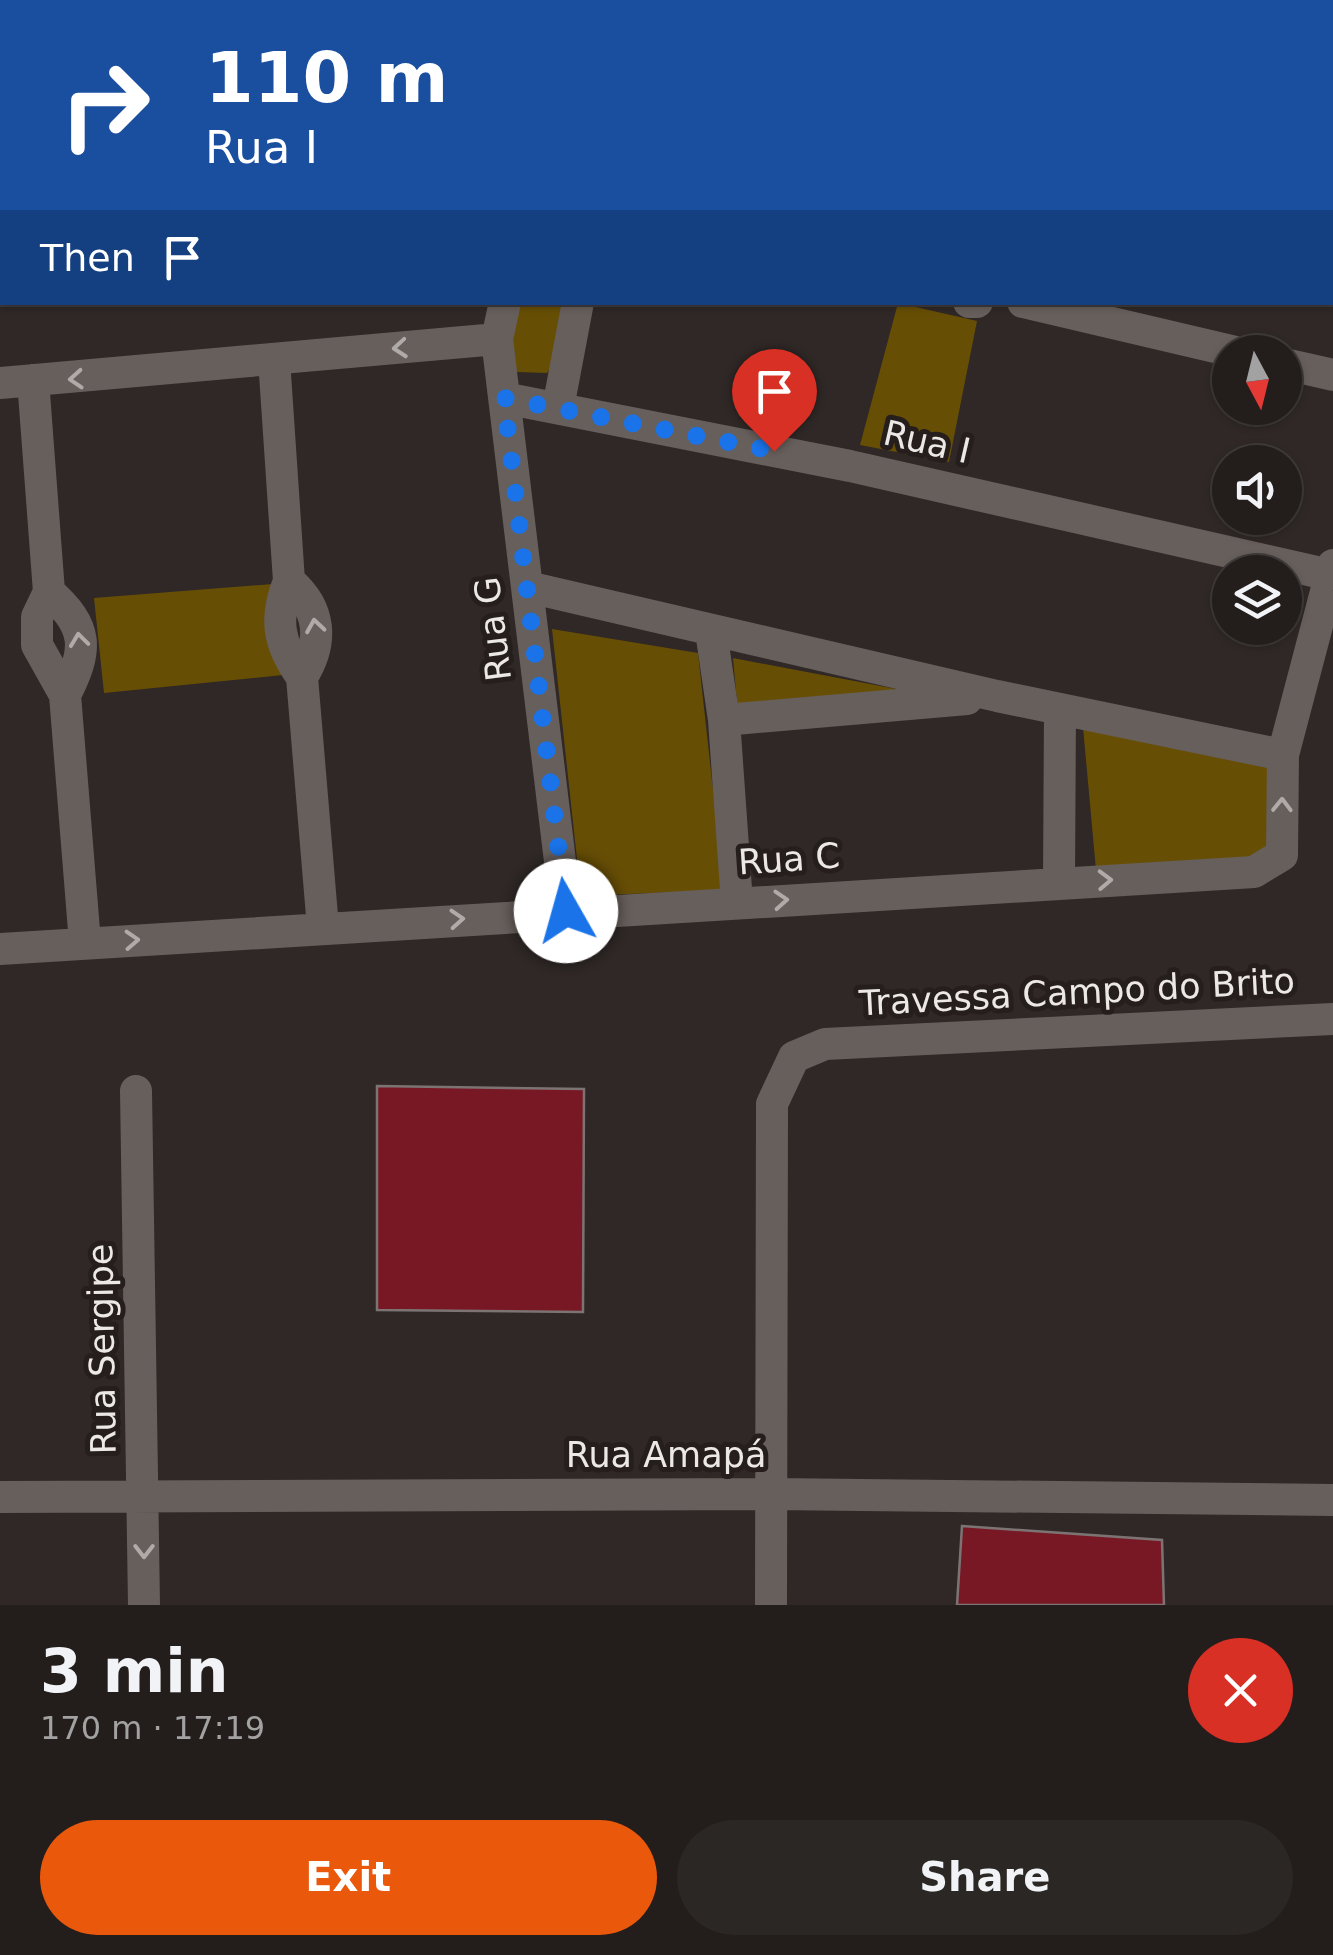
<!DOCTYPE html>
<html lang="en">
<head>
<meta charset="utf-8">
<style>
	:root { --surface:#231e1c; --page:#2b2725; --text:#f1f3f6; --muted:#a3a2a3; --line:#403c3b; --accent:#ea580c }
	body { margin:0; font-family:"DejaVu Sans",sans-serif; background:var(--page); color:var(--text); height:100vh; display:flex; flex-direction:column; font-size:38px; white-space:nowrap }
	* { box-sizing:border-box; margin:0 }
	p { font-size:32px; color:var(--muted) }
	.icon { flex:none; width:55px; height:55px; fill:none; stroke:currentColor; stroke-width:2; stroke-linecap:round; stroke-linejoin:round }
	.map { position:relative; height:1605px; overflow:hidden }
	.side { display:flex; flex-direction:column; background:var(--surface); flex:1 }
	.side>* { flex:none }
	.hud { position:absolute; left:0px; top:0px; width:1335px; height:305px; box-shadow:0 2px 8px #0004,0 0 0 2px var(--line); background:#1a4fa0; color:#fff; overflow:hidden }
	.needle { width:65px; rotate:173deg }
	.fabs { position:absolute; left:1212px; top:335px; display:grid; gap:20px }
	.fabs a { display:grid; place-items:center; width:90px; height:90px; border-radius:50%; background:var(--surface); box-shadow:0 2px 8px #0004,0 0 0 2px var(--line); font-size:50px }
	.pin { position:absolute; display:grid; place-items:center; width:85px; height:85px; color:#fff; margin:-102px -42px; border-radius:50% 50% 50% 0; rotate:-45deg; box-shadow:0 0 10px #0007 }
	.pin .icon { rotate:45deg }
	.me { position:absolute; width:110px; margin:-55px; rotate:353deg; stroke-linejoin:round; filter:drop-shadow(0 0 8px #0008) }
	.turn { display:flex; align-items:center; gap:35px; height:210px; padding:0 40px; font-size:45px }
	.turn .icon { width:130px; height:130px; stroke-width:2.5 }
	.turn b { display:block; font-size:70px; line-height:85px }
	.then { display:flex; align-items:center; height:95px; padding:0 40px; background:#0003; gap:20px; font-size:38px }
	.round { display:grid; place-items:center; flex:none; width:105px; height:105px; border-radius:52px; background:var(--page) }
	.overview { display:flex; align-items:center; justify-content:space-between; height:170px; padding:0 40px }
	h1 { font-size:60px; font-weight:700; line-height:75px }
	.primary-button { display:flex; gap:20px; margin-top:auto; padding:20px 40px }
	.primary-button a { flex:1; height:115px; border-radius:60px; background:var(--accent); color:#fff; font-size:40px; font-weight:700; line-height:115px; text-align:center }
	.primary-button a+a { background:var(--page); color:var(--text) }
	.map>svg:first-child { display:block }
	.green { fill:#674e05 }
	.building { fill:#791825; stroke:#7c7473; stroke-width:2.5 }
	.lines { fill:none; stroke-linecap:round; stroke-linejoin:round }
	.minor { stroke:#675f5c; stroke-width:32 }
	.oneway { stroke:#b0aaa8 }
	.route { stroke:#1a73e8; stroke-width:18; stroke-dasharray:0 32.4 }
	.labels { text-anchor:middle; stroke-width:10; stroke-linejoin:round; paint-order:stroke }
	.street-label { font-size:35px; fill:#ece8e6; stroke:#251e1c }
</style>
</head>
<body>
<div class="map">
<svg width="1333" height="1605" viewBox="0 0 1333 1605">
	<rect width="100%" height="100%" fill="#2f2826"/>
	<path class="green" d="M0,0H441L2,2L0,251Z
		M519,303H570L562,351L547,373L517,372L511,348Z
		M898,303L977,321L949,462L860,445Z
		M273,584L283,675L104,693L94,598Z
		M552,629L698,653L724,890L581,896Z
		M733,658L928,695L738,714Z
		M1083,727L1275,763L1277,855L1096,870Z"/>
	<path class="building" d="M377,1086L584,1089L583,1312L377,1310Z
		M962,1526L1162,1540L1164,1605H957Z"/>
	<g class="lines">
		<path class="minor" d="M734,0L745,2
			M575,2V0
			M1332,141H1333
			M505,302L497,339L566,911
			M969,302H977
			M1023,302L1236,352
			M274,359L289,581C274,618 278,644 302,677L323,928
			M1285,364L1333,375
			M33,380L49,592L37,617V645L65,695L85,943
			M0,383L497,339
			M504,398L850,466L1330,575
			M558,408L578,302
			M289,581C321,608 324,642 302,677
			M528,587L997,696L1283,755
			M49,592C89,627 88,650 65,695
			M711,631L724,720L737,903
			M724,720L967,699
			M1059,882L1060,709
			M0,949L1254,872L1282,855L1283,755L1333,565
			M136,1091L144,1605
			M0,1497L772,1494L1333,1500
			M771,1605L772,1104L794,1057L825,1044L1333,1019"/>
	</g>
	<defs><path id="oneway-chevron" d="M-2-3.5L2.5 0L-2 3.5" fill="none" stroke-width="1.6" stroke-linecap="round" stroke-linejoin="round" transform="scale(2.5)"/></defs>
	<g class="oneway">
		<use href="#oneway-chevron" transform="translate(400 348) rotate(175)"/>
		<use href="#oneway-chevron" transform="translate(76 379) rotate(176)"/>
		<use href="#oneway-chevron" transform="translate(315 626) rotate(-99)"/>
		<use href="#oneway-chevron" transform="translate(79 640) rotate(-97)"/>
		<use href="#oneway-chevron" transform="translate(1282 805) rotate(-89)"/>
		<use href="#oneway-chevron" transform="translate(1105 880) rotate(-2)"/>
		<use href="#oneway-chevron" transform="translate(781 900) rotate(-4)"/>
		<use href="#oneway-chevron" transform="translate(457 919) rotate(-4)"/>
		<use href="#oneway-chevron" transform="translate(132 940) rotate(-3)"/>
		<use href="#oneway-chevron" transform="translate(144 1551) rotate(90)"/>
	</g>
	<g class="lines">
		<path class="route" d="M566,911L504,398L774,451"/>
	</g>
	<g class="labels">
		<g class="street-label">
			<text transform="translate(927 442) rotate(13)" y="12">Rua I</text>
			<text transform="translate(493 629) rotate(-97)" y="12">Rua G</text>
			<text transform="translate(789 859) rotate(-4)" y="12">Rua C</text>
			<text transform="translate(1077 992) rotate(-3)" y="12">Travessa Campo do Brito</text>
			<text transform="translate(102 1349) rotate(-91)" y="12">Rua Sergipe</text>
			<text x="666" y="1467">Rua Amapá</text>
		</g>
	</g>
</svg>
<div class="fabs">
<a><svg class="needle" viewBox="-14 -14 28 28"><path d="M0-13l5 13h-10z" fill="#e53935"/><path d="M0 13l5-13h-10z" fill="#a3a2a3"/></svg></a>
<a><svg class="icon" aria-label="sound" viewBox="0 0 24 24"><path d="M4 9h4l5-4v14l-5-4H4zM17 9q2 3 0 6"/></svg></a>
<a><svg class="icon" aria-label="layers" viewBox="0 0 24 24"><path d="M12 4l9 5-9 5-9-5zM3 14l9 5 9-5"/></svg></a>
</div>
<div class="pin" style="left:774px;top:451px;background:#d93025"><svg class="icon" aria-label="arrive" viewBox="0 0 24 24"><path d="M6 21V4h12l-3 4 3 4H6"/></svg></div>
<svg class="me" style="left:566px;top:911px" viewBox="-20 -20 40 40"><circle r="19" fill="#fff"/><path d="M0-13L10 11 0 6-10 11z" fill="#1a73e8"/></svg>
<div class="hud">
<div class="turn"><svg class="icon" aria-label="right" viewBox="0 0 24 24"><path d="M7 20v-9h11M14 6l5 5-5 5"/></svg><div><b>110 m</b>Rua I</div></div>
<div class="then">Then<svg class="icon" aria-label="arrive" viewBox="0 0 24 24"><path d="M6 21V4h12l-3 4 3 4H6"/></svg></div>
</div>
</div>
<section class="side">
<div class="overview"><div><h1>3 min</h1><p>170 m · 17:19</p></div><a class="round" style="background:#d93025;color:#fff"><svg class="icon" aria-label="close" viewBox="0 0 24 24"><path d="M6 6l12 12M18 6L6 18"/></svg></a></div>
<div class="primary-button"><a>Exit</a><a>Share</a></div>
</section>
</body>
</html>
